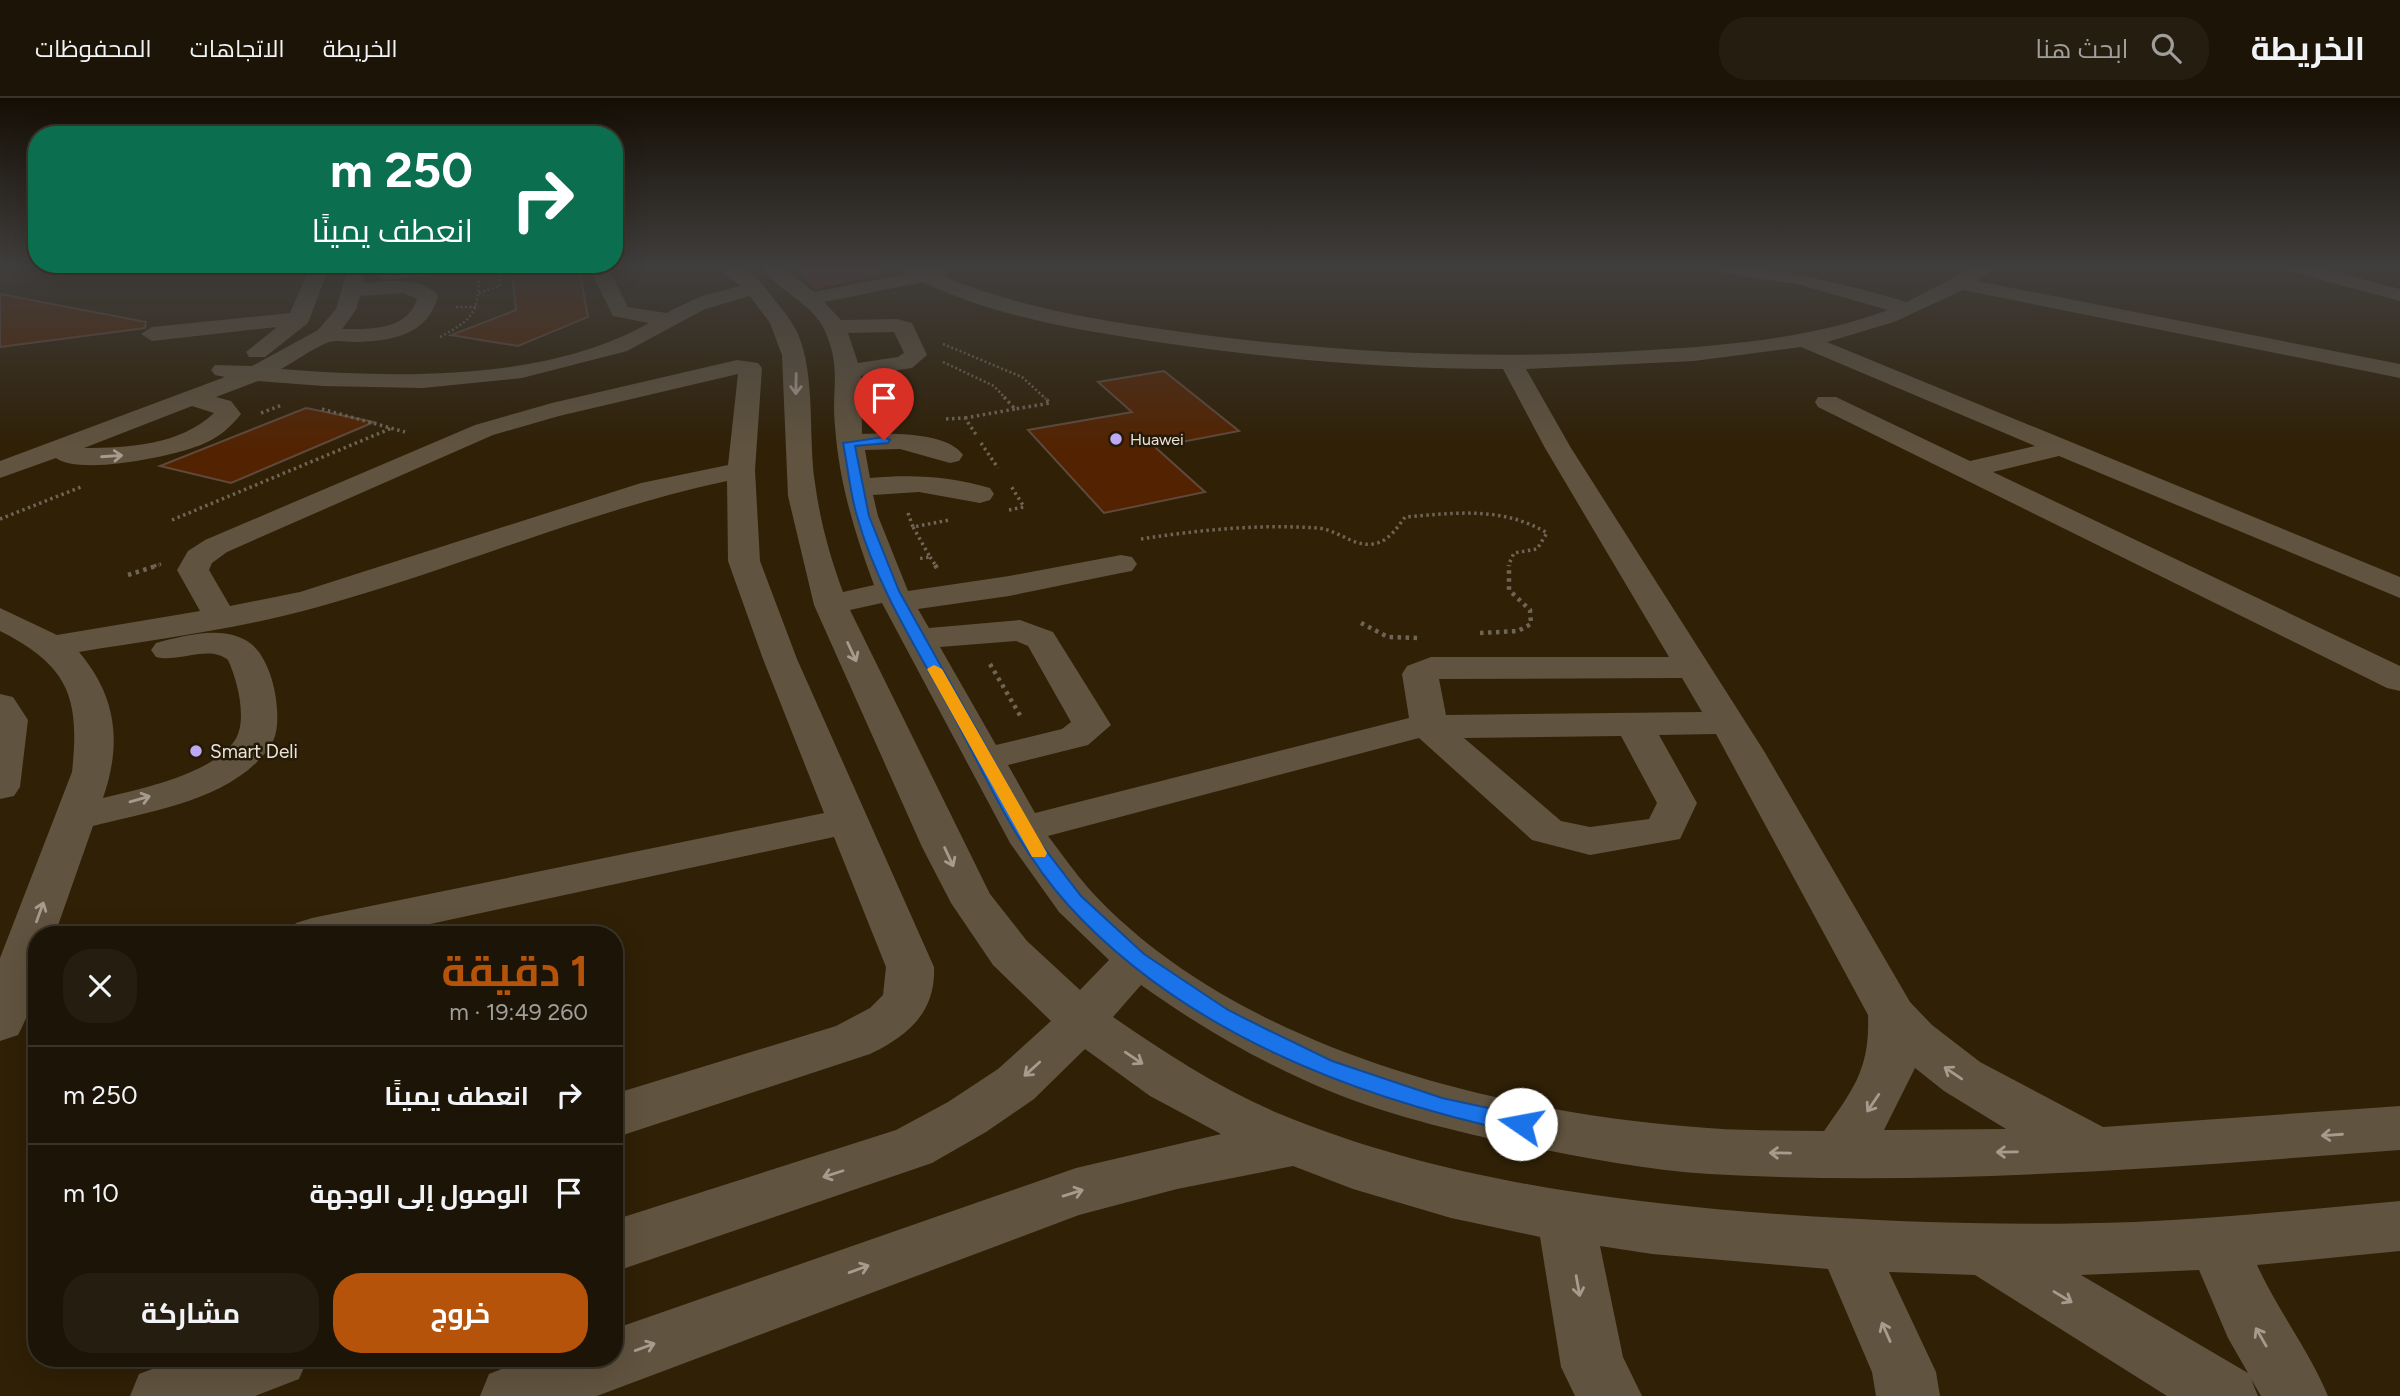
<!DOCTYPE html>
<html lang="ar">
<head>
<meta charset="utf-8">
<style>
	:root { --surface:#1c1406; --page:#251d10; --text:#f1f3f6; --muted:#a09e9b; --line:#3a3328; --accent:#b45309 }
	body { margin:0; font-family:Figtree,Cairo,sans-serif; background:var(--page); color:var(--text); direction:rtl; height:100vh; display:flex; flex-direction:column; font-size:26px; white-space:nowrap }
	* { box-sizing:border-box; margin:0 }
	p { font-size:23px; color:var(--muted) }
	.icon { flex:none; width:38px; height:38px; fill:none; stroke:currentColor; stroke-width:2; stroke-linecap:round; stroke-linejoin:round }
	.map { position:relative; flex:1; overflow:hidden; direction:ltr }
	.side { position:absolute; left:28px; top:828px; width:595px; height:441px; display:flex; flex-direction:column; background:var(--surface); border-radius:28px; box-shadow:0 7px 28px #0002,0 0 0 2px var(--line); direction:rtl }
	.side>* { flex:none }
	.hud { position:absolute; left:28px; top:28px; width:595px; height:147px; border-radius:28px; box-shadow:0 7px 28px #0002,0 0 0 2px var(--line); direction:rtl; background:#0b6e4f; color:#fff; overflow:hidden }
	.pin { position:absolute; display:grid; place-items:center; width:60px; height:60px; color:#fff; margin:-72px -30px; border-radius:50% 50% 50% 0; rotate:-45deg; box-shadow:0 0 7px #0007 }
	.pin .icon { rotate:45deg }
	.me { position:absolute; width:77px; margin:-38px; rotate:282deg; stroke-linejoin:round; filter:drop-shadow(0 0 5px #0008) }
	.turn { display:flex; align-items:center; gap:24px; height:147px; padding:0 35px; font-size:32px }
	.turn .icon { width:91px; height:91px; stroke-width:2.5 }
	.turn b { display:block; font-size:49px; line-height:60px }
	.round { display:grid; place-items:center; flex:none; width:74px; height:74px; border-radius:28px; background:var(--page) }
	.headline { display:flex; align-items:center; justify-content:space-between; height:119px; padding:0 35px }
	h1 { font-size:42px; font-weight:700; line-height:52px; color:var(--accent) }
	.cta { display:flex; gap:14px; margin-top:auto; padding:14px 35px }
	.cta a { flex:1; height:80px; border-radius:28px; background:var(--accent); color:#fff; font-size:28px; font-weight:700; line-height:80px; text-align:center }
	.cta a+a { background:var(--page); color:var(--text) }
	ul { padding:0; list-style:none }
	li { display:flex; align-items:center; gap:21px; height:98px; padding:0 35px; border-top:2px solid var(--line) }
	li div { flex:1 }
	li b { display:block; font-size:26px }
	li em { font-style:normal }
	header { display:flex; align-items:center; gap:42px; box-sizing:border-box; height:98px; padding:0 35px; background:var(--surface); border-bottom:2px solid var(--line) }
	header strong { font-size:33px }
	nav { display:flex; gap:38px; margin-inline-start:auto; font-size:24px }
	.search { width:490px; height:63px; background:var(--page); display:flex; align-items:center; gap:18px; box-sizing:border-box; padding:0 24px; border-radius:28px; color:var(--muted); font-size:26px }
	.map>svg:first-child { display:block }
	.built { fill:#2f2006; fill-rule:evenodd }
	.green { fill:#642b2b }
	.building { fill:#532301; stroke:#5f493d; stroke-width:2 }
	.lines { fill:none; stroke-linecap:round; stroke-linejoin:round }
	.path-far2 { stroke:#6f6556; stroke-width:2.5; stroke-dasharray:2 2.5; stroke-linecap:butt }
	.path-far1 { stroke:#6f6556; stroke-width:3.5; stroke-dasharray:2.5 3.5; stroke-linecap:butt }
	.path { stroke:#6f6556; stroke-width:4.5; stroke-dasharray:3.5 4.5; stroke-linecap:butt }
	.minor { fill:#60533f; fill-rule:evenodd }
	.oneway { stroke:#a69b8c }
	.route { fill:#1a73e8; stroke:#114b97; stroke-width:2 }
	.slow { fill:#f59e0b }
	.poi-dot { fill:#bea9f5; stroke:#251a08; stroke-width:2.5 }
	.labels { text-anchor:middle; stroke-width:5; stroke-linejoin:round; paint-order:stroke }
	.far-poi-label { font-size:16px; fill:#ebe3d8; stroke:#251a08; text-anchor:start }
	.poi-label { font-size:19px; fill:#ebe3d8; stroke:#251a08; text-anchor:start }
</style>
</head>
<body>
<header>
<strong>الخريطة</strong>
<div class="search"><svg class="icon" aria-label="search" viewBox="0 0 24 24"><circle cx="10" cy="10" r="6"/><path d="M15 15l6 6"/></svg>ابحث هنا</div>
<nav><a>الخريطة</a><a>الاتجاهات</a><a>المحفوظات</a></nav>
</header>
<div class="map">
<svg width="2400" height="1298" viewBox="0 0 2400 1298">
	<rect width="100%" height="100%" fill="#251a08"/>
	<path class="built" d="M0,169H2400V1298H0ZM37,836H614V1260H37Z"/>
	<path class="green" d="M792,169H881L891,175L815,191Z"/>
	<path class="building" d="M579,170L588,219L518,248L451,237L516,212L512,177Z
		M0,196L146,224L145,230L0,249Z
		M1164,273L1239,333L1155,349L1205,394L1104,415L1028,332L1132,314L1098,284Z
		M306,310L374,324L231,385L160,368Z"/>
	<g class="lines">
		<path class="path-far2" d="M483,171L506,169
			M479,195L500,188V169
			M456,209H479
			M440,239C471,222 478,217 479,181
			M943,246L1022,279L1046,301
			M943,264L994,288L1006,301"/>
		<path class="path-far1" d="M1004,299L1015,311L1050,305L1044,299
			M322,311L405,334
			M261,315L282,307
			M965,320L1015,311
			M946,321L965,320L977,338
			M981,345L998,370
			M1009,412L1024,409L1011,388
			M908,415L913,429L949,422
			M0,421L81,389
			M172,422L392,330
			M913,429L930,459L917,461
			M1141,441C1198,432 1259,426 1317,430C1337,431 1353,449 1373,446C1388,444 1397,430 1405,419C1455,415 1502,408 1547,435L1537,451L1514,455L1508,468
			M930,459L936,468
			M154,468L161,466"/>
		<path class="path" d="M935,467L937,470
			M128,477L159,467
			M1361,525L1388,539L1419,540
			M1480,535L1518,533L1531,526L1530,512L1509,492V467
			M990,566L1021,619"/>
		<path class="minor" d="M310,169H329L308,225L265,259H249L246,254L277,229L152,243L141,236L152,229L290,215Z
			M348,169H366L363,185C386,184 422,177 438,198C428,237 392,243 356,244C348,244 337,242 329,244C313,250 296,263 281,271C397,280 545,284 649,225L613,218L592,176L595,172H609L628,209L666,215L699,199L740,188L718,169C740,168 755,175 767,192C778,207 790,219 798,236C816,279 808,339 815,385C820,423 830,459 843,494L874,487C854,433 839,384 835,328C831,290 842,272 825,233C813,205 777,193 762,169H783L814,194L906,176L898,169H938L948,175L945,179C1030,214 1122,226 1212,238C1358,256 1504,262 1650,252C1730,247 1812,240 1888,212L1801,187L1725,175L1716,169C1785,169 1841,186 1907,204L1973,169H1995L1977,183L2400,266V280L1963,192L1894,224L1827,244L2400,479V500L2059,358L1993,374L2400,568V593L2387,590L1818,309L1815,304L1818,299H1836L1970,363L2035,348L1801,249L1694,263L1526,271L1571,350L1764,653L1910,904L1932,927L1980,964L2103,1029L2400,1008V1052C2171,1069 1940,1089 1709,1076C1643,1072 1575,1058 1510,1045C1441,1030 1369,1012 1304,982C1246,956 1193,924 1141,887L1113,919C1166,955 1220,991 1280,1016C1418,1073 1566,1097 1715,1111C1854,1123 1994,1129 2134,1124C2223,1120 2312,1111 2400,1103V1153L2257,1167C2278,1213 2309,1252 2328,1298H2261L2251,1281L2258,1298H2167L1975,1177L1889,1174L1936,1274L1940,1298H1876L1872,1274L1828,1171L1652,1156L1600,1148L1623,1259L1642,1298H1575L1561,1269L1540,1139L1451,1120L1353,1091L1293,1068L1177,1091L1079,1117L597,1298H480L489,1276L530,1260H614V1231L1076,1070L1221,1036L1150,998L1085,951L1034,1001L986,1034L932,1065L614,1174V1122L896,1032L948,1004L998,971L1051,923L993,867L951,805L922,749L814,507L788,398L782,257L770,225L750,198L705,211L627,253L522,280L423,290L323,288L258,283L216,299L231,303L241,316C231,329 218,340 203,346C176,358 79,378 56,360L0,380V363L225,279L215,277L211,272L215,267L252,268L318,232L336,211ZM923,184C998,220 1083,233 1164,245C1276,261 1390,271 1503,271L1545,350L1669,559H1431L1407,568L1402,576L1409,620L1035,715L1008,667L1088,647L1111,627L1053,534L1020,522L929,530L918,511L1009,498L1121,475L1132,473L1137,466L1132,459L1121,457L1009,478L908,493L878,418L873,397L919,394L980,405L990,402L994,396L990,390C950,378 912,376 870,380L865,352L900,351L950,365L959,363L963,357C948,334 887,335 862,336L861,278L912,270L927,257L912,225L897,221L841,222L824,204ZM404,195L417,201C407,233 370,231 342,231L356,212L360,198ZM894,234L904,255L898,259L858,265L848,235ZM192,308L214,315C180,347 129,350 84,350ZM882,505L1010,745L1059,814L1109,862L1080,892L1027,843L990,796L850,512ZM1016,543L1028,548L1071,624L1062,631L996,647L940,549ZM1682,580L1702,614L1446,617L1439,581ZM1716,636L1868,917C1870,970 1854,991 1824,1033C1785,1032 1746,1033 1708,1030C1500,1016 1236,951 1090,792C1075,775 1062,756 1048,738L1419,640L1532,742L1590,757L1680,741L1697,705L1659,637ZM1621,638L1657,705L1649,721L1590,729L1561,723L1464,640ZM1915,970L1944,993L2006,1031L1884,1032ZM2199,1172L2228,1240L2248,1275L2081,1177Z
			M398,169H464L454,175L384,182L374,176L377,172Z
			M2285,169H2316L2400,191V203L2288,173Z
			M737,262L758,265L762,270L755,372L760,463L797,561L934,869C936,914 908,938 870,956L614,1040V996L836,928L870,910L883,897L886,869L834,739L384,836H289L296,825L312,820L824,715L763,561L728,463L727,383C587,413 456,471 318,509C240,531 159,541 79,554C117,599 122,645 103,700C140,691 213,676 235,642C248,622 237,581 228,562C209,546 178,565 156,559L151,552L156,545C183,538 224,526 250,545C272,561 281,609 276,634C274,646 264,657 256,665C214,705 146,714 93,728L55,836H37C37,876 37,902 18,937L0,943V860L72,674C80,599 69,568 0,533V510L57,537L200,513L177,472L188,453L205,442L475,327L552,305ZM738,276L728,367L641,385L300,494L230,508L209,472L212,465L227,454L493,337L559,318Z
			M0,596L13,599L28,622L20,689L14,698L0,701Z
			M182,1260H308L299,1281L255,1298H130L139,1276Z"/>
	</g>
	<defs><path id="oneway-shaft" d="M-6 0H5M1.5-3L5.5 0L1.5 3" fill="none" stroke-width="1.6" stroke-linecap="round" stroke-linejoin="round" transform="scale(1.75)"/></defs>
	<g class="oneway">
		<use href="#oneway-shaft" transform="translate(796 286) rotate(91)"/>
		<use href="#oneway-shaft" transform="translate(112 358) rotate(-4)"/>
		<use href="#oneway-shaft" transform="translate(852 554) rotate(65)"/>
		<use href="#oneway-shaft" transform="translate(140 701) rotate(-16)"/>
		<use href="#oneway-shaft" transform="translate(949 759) rotate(65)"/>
		<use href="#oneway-shaft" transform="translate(40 814) rotate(-70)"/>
		<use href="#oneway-shaft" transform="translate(1134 960) rotate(34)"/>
		<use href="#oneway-shaft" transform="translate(1032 971) rotate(138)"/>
		<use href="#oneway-shaft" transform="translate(1953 975) rotate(-146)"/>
		<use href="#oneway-shaft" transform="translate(1873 1005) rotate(124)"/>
		<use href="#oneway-shaft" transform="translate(2332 1037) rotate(176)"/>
		<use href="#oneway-shaft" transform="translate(2007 1054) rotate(179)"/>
		<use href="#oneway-shaft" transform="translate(1780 1055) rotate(-179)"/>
		<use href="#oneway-shaft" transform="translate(833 1076) rotate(162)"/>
		<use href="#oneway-shaft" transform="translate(1073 1095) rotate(-17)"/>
		<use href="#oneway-shaft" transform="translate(859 1171) rotate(-20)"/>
		<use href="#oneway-shaft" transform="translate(1578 1188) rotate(80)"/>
		<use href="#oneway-shaft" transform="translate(2063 1199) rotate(31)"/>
		<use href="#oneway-shaft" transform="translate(1886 1234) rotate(-114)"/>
		<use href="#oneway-shaft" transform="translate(2261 1239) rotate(-120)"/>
		<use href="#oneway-shaft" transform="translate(645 1249) rotate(-20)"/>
	</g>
	<linearGradient id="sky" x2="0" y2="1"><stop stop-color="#140e04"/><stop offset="0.48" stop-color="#403e3d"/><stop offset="1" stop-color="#403e3d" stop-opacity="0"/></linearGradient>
	<rect width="2400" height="350" fill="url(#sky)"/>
	<path class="route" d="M884,339L890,342L888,345L855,348L869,418L899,493L1038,742L1081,798L1144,856L1228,912L1270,933L1332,963L1442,1000L1529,1019L1532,1026L1529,1032L1521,1035C1356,1000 1185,935 1069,808C1018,752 986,679 951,613C917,551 876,487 857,418C850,395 848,369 843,345Z"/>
	<path class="slow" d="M934,567L942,571L1047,755L1045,759H1032L1030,755L927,571Z"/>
	<g class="poi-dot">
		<circle cx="1116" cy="341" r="7"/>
		<circle cx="196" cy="653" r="7"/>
	</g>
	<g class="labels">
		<g class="far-poi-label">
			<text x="1130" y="347">Huawei</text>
		</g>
		<g class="poi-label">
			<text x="210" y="660">Smart Deli</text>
		</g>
	</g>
</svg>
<div class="pin" style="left:884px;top:342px;background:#d93025"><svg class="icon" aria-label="arrive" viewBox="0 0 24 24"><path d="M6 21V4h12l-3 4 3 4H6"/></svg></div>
<svg class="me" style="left:1521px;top:1026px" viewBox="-20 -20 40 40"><circle r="19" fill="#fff"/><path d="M0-13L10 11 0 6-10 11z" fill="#1a73e8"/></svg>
<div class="hud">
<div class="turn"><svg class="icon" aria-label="right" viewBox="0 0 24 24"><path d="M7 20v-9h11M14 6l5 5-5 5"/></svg><div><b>250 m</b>انعطف يمينًا</div></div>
</div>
<section class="side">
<div class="headline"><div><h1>1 دقيقة</h1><p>260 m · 19:49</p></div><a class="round"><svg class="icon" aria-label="close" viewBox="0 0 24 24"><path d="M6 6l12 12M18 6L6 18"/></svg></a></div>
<ul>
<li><svg class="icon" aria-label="right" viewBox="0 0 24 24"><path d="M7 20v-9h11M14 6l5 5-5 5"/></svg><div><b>انعطف يمينًا</b></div><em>250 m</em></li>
<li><svg class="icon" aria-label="arrive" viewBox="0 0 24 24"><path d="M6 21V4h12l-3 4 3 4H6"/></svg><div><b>الوصول إلى الوجهة</b></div><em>10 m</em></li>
</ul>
<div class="cta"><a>خروج</a><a>مشاركة</a></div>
</section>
</div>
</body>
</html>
